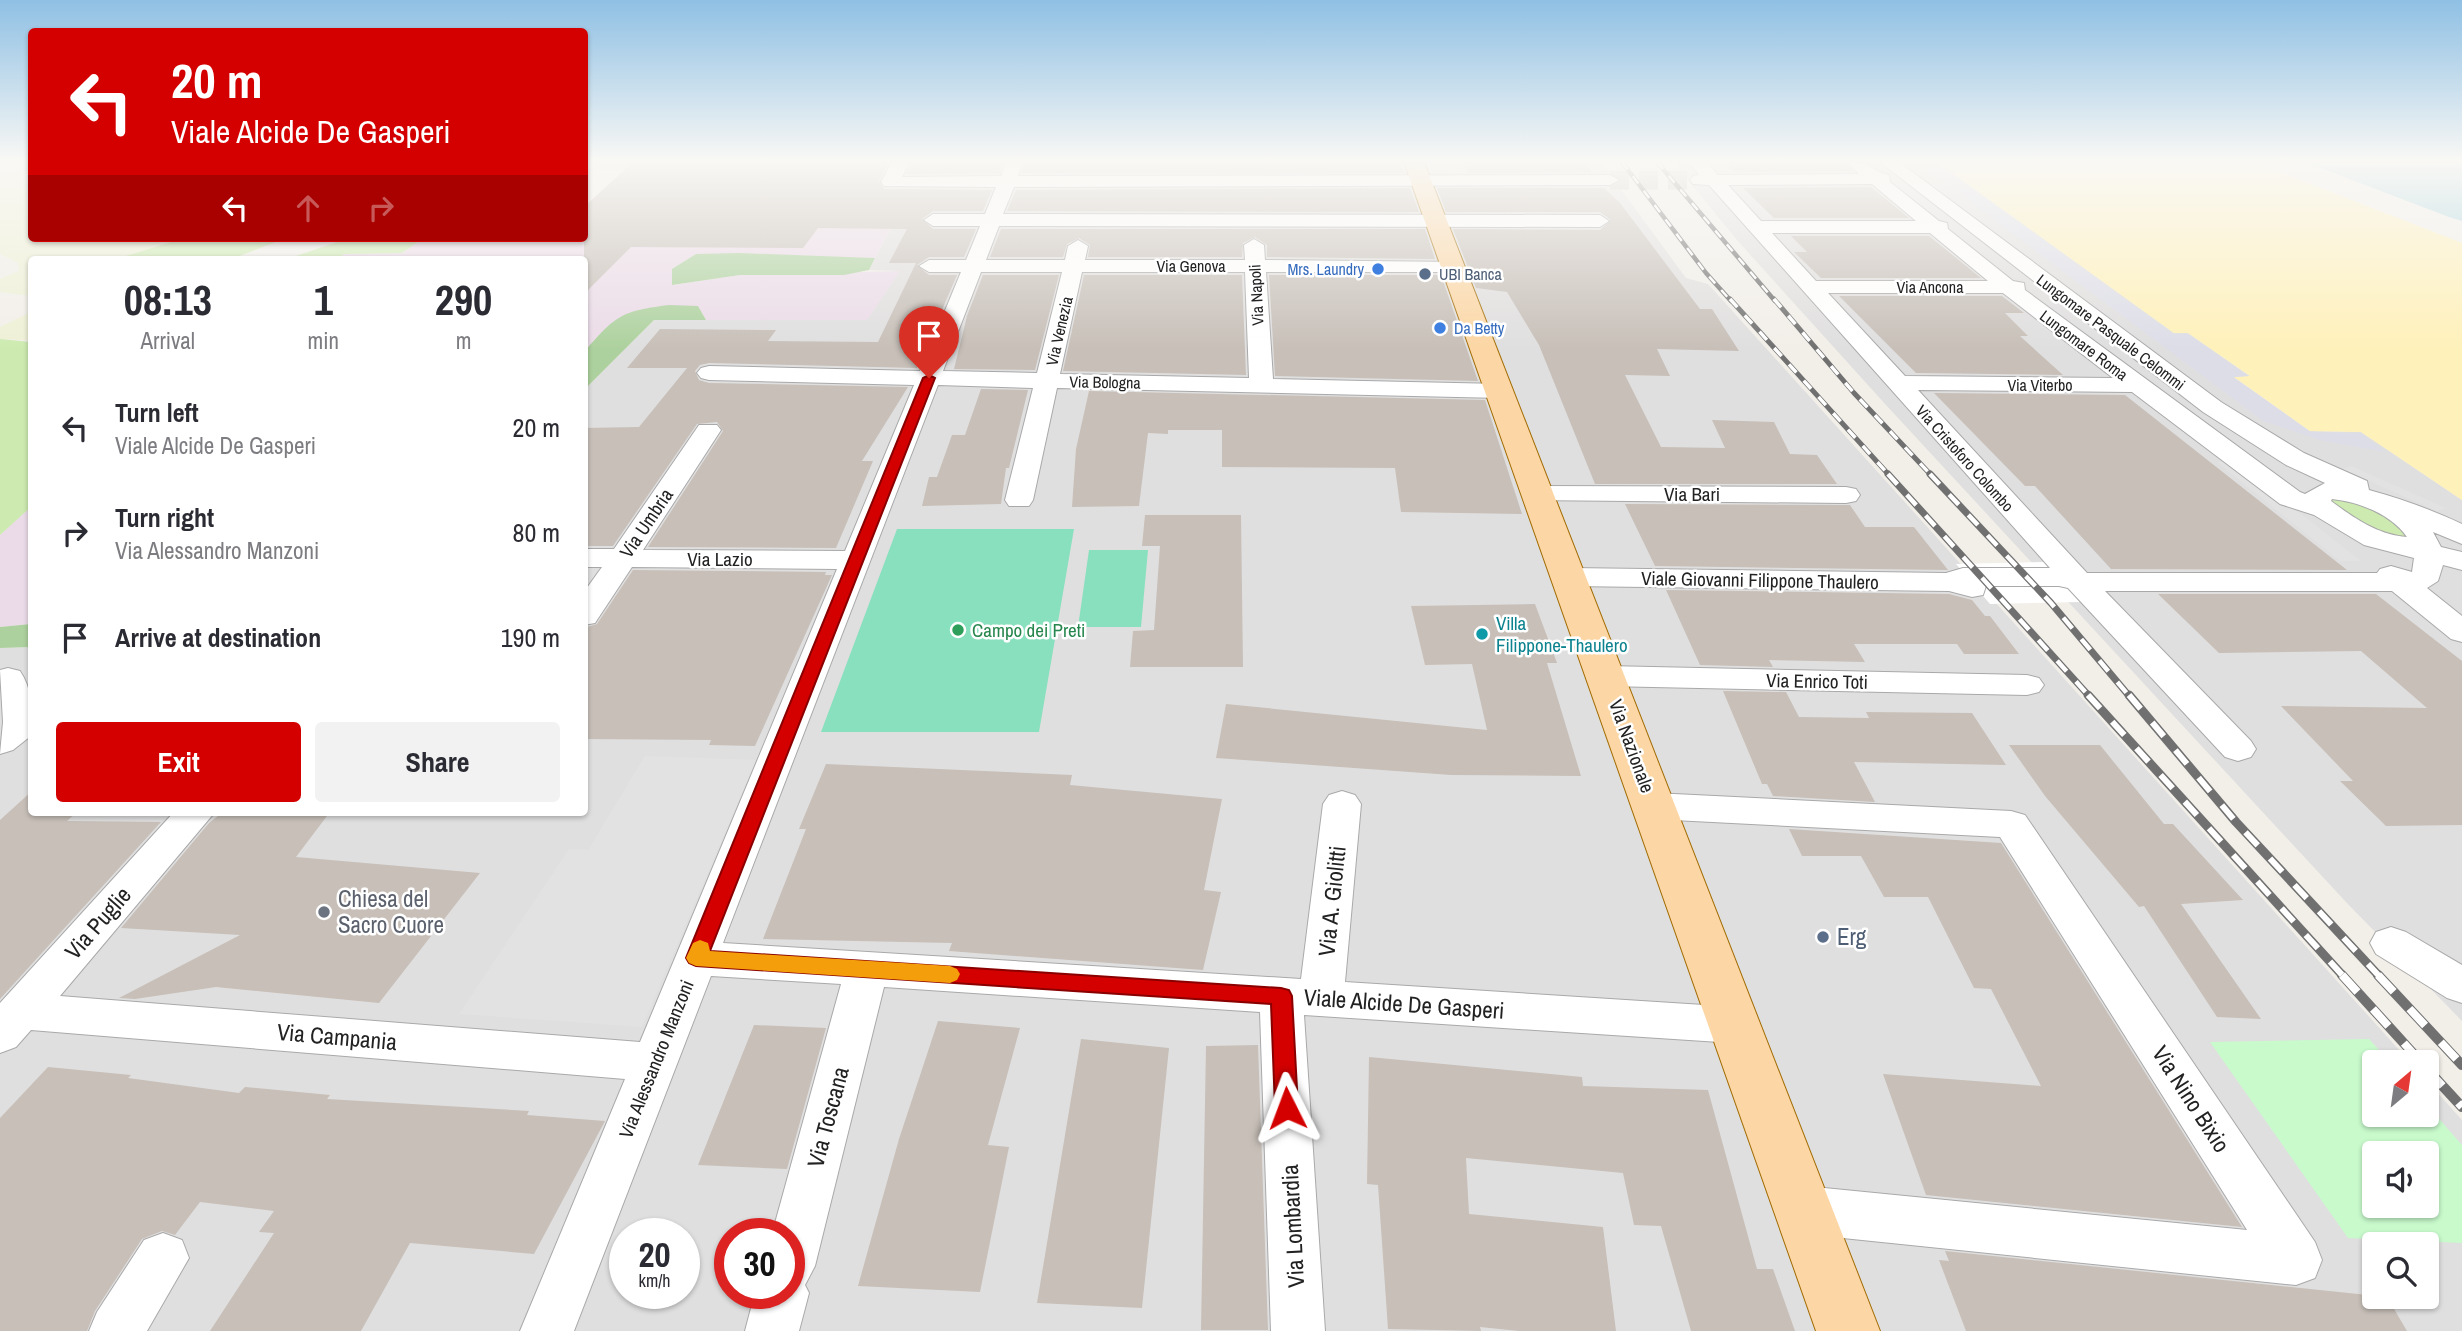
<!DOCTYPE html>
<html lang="en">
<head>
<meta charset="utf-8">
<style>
	:root { --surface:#fff; --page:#f2f2f3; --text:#2b2b33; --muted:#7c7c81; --accent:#d40000 }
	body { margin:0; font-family:"Archivo Narrow",sans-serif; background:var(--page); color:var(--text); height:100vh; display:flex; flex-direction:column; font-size:26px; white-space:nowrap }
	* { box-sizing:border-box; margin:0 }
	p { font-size:23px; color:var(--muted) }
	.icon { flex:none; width:38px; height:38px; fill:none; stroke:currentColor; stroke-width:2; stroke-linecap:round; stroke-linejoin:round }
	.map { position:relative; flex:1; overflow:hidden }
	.details { position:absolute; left:28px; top:256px; width:560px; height:560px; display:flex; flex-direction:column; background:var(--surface); border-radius:7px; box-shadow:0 2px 5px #0004 }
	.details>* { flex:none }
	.top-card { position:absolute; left:28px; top:28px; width:560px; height:214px; border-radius:7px; box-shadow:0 2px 5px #0004; background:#d40000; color:#fff; overflow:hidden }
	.needle { width:46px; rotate:29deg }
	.fabs { position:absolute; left:2362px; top:1050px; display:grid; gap:14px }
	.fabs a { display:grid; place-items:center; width:77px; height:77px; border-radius:7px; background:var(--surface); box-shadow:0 2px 5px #0004; font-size:35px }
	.speed { position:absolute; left:609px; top:1218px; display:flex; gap:14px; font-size:35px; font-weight:700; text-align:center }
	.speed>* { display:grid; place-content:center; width:91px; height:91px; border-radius:50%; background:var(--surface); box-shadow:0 2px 5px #0004; line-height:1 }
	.speed small { font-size:18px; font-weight:400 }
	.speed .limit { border:10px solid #d22; background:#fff; color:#111 }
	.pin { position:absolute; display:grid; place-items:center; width:60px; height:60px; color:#fff; margin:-72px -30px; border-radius:50% 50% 50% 0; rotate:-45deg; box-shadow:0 0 7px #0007 }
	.pin .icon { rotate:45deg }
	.me { position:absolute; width:77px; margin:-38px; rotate:357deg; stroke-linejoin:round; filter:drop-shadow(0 0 5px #0008) }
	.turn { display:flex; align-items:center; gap:24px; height:147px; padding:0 28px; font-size:32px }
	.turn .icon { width:91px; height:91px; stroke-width:2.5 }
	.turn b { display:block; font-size:49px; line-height:60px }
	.lanes { display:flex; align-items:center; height:66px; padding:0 28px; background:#0003; justify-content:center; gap:35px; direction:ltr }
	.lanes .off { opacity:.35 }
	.eta { display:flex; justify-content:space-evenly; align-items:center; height:119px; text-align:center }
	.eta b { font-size:42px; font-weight:800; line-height:49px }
	.button { display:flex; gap:14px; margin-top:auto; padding:14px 28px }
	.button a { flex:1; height:80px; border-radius:7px; background:var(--accent); color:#fff; font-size:28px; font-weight:800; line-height:80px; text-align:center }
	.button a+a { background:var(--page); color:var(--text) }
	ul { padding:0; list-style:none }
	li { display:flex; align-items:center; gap:21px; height:105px; padding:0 28px }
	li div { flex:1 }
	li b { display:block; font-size:26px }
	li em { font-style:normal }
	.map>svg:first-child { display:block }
	.residential { fill:#e0dfdf; fill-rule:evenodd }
	.industrial { fill:#ebdbe8 }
	.farmland { fill:#eef0d5 }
	.grass { fill:#cdebb0 }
	.forest { fill:#add19e }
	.sand { fill:#fff1ba }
	.park { fill:#c8facc; fill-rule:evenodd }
	.pitch { fill:#88e0be }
	.parking { fill:#e2e2e2 }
	.plaza { fill:#dddde8 }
	.water { fill:#aad3df }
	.pier { fill:#fff }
	.building { fill:#c7bfb8 }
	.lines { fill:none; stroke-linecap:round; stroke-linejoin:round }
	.minor-tunnel { stroke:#c8c6c1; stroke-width:19; stroke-dasharray:19 10; stroke-linecap:butt }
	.minor-casing { stroke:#a9a9a9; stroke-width:2 }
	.primary-casing { stroke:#a06b00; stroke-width:2 }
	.minor { fill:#fff; fill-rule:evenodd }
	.primary { fill:#fcd6a4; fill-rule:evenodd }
	.rail-far4-casing { stroke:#707070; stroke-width:4.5 }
	.rail-far3-casing { stroke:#707070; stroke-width:5 }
	.rail-far2-casing { stroke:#707070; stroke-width:7 }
	.rail-far1-casing { stroke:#707070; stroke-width:9 }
	.rail-casing { stroke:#707070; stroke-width:10 }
	.rail-far4 { stroke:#fff; stroke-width:2.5; stroke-dasharray:9; stroke-linecap:butt }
	.rail-far3 { stroke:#fff; stroke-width:3.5; stroke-dasharray:11; stroke-linecap:butt }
	.rail-far2 { stroke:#fff; stroke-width:4.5; stroke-dasharray:14; stroke-linecap:butt }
	.rail-far1 { stroke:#fff; stroke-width:6; stroke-dasharray:18; stroke-linecap:butt }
	.rail { stroke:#fff; stroke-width:8; stroke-dasharray:23; stroke-linecap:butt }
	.route { fill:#d40000; stroke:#8a0000; stroke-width:2 }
	.slow { fill:#f59e0b }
	.shop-dot { fill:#3f7fe0; stroke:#fff; stroke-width:2.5 }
	.service-dot { fill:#5c6f8a; stroke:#fff; stroke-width:2.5 }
	.leisure-dot { fill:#2e9e5b; stroke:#fff; stroke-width:2.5 }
	.culture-dot { fill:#0f9aa8; stroke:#fff; stroke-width:2.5 }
	.worship-dot { fill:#6b7280; stroke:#fff; stroke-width:2.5 }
	.labels { text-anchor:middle; stroke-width:5; stroke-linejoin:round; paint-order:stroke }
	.far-street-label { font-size:16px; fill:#222; stroke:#fff }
	.far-shop-label { font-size:16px; fill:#366cbe; stroke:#fff; text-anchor:end }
	.far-service-label { font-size:16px; fill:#4e5e75; stroke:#fff; text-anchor:start }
	.street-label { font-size:19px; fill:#222; stroke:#fff }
	.culture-label { font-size:19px; fill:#0d838f; stroke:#fff; text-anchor:start }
	.leisure-label { font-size:19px; fill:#27864d; stroke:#fff; text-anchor:start }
	.near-worship-label { font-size:23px; fill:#5b616d; stroke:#fff; text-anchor:start }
	.near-street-label { font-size:23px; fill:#222; stroke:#fff }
	.near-service-label { font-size:23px; fill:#4e5e75; stroke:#fff; text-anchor:start }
</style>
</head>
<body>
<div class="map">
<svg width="2462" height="1331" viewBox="0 0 2462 1331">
	<rect width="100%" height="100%" fill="#f2efe9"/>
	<path class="residential" d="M585,162H1601L1686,278L1708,284L2410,1062H2375V1115H2427V1081L2462,1120V1331H0V648L31,647L32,812H584L585,389L654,320H866L899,271L869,270L899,212L704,168L585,170ZM2375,1153H2427V1206H2375ZM625,1234H684V1293H625ZM730,1234H789V1293H730ZM2375,1244H2427V1297H2375Z
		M1673,162H1937L2174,333H2188L2251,377L2235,378L2310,431L2361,432L2462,500V1021L2345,901L1886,405L1737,240Z"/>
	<path class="industrial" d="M899,212L875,258L696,254L672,269L673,285L740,275L900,271L867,320H706L698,306L598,336L585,351L584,259H338L344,254L402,253L424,238H584Z
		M31,506V624L0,627V535Z"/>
	<path class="farmland" d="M31,166L32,238H184L116,259H32L31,296L0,292V279L19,271L18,263L0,254V176Z
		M31,312V340L0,339V327Z"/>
	<path class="grass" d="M184,238H286L232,259H116Z
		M349,238H424L402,253L344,254L338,259H287Z
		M0,339L31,342L32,506L0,535Z
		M2333,496L2380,508L2410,538L2380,536L2332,502Z"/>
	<path class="forest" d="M739,253L875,258L869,270L844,275H740L672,285V269L696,254Z
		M669,305L698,306L706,320H654L585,389V351C616,315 622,311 669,305Z
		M31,624V647L0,648V627Z"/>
	<path class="sand" d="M1937,162H2255L2462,243V500L2361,432L2310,431L2234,377L2250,376L2188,333H2174Z"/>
	<path class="park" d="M2369,1039L2390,1062H2375V1115H2427V1105L2462,1145V1243L2348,1238L2210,1042ZM2375,1153H2427V1206H2375Z"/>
	<path class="pitch" d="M897,529H1074L1039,732H821Z
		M1089,550H1148L1141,627H1078Z"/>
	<path class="parking" d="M2217,462H2235L2361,561H2340Z
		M2351,466L2446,508L2437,511L2342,469Z
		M645,756L756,760L642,1027L459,1014L569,849L588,850Z"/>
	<path class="plaza" d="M1917,162H1935L2173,334H2188L2248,376L2233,377L2310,432L2360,433L2386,452L2323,441L2263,421Z"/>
	<path class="water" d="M2305,162H2462V221L2449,217Z"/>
	<path class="pier" d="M2044,562L2082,602L1990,604L1956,564Z"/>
	<path class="building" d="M633,162H889L879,181L884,189L992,190L983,211H933L922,219L933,229H976L964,257H929L917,265L929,275H957L917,368L709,363L700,365L695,371L699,380L709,383L908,387L862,461H873L836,548L648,547L723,431L717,422L697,424L613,546H584V428L639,427L687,368H627L660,329L776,330L768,341L878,342L916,263H889L907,229L818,228L803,248L631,247L584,294V207Z
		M911,162H1003L999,173L906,174Z
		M1025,162H1401L1404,173H1022Z
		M1463,162H1585L1592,172L1468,173Z
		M1725,162H1844L1853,171L1735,172Z
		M1871,187L1909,218H1774L1743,188Z
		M1410,188L1419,212L1007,211L1016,190Z
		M1437,188H1604L1620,203L1700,309H1712L1739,351L1657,349L1670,376L1625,375L1661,447L1725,448L1712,420L1774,422L1790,454L1817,455L1837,484H1595L1539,345L1507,292L1476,288L1453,229L1600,230L1611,220L1600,212H1446Z
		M1001,229H1425L1435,259L1267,257V245L1255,237L1243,243L1242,257H1088L1090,245L1079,238L1067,244L1063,257H990Z
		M1791,236H1929L1981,278H1821L1794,252H1807Z
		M983,275H1059L1035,370L954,369L967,316Z
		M1084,275H1242L1246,375L1063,371Z
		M1269,275H1441L1478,381L1275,376Z
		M1839,296H2002L2024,313H2005L2028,336H2020L2063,375L1916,373Z
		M981,389L1028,390L1009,468H1006L1001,504L922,506L929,477H937L952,435H965Z
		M1089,391L1485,400L1522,514L1401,512L1395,468L1222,467V430H1168V434L1148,433L1139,506L1072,507L1076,449Z
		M1934,393L2125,395L2347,570L2111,569L2035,486H2025Z
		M1625,504L1850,505L1865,527H1914L1948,570L1655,566Z
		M1145,515H1241L1243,667H1130L1133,631L1154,630L1160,546H1142Z
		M633,570L826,572L825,575H832L755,746L709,745L711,740L584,739V628L597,624Z
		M1666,590L1949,594L1972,600L1985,616H1990L2019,654H1964L1957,644H1854L1865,662L1769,660L1773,667L1700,665Z
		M2158,594H2376L2462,661V825L2386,826L2340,781H2353L2281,706L2427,708L2361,651L2219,653Z
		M1535,604L1557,663H1547L1581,776L1451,775L1216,758L1226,704L1487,730L1472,664L1425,665L1411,606Z
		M1723,691L1786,692L1799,717L1869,718L1866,712L1972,713L2006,765L1854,762L1875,802L1773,796L1767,784H1762Z
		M2009,745H2100L2164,824H2173L2243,900L2181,904L2261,1019L2217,1017L2144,906L2139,907L2045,796Z
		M826,764L1072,775L1070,785L1222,799L1204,890L1221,892L1203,970L949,951L952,943L763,939L806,829H799Z
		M32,791V812H77L67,821L161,822L0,999V820Z
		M223,812H330L296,857L480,873L379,1003L216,987L135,999L119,998L240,935L121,928L209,823Z
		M1789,829L2001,843L2242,1227L1926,1195L1883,1074L2041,1086L1991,989L1974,988L1928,897H1884L1861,856H1802Z
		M938,1021L1020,1028L988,1145L1009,1147L980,1292L858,1286L899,1139Z
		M754,1025L826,1028L787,1169L698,1165Z
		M1081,1039L1169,1048L1142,1308L1037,1303Z
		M1258,1045L1268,1330H1201L1206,1046Z
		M1369,1057L1582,1077L1583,1086L1708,1090L1757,1269H1773L1795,1331H1691L1661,1226L1634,1225L1623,1173L1466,1158L1469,1214L1603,1227L1616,1331H1519L1480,1327L1481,1331L1388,1329L1378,1185L1367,1184Z
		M48,1067L131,1075L128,1078L239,1093L245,1087L330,1095L327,1099L529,1111L527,1115L605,1121L534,1254L410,1243L361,1331H210L274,1233L259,1232L274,1211L200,1202L175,1235L162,1231L142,1239L95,1311L87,1331H0V1118Z
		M1945,1251L2387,1297L2407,1331H1966L1939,1260L1949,1261Z"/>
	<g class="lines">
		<path class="minor-tunnel" d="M1610,180H1688"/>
		<defs>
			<path id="minor" d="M892,162H909L902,177L1001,176L1006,162H1023L1018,176L1610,175L1619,180L1610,185L1014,187L1003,214L1600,215L1609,221L1600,227L999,226L986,260H1065L1068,246L1078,240L1088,246L1085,260H1245L1244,245L1254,239L1264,245L1265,260L1461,262L1464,266L1454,272H1266L1273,379L1501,384L1510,386L1513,391L1510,396L1501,398L1057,388L1033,500L1029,506H1009L1005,500L1033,388L938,385L723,943L1301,979L1323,804L1329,795L1342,791L1355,795L1361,804L1345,982L1735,1007L1751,1012L1757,1025L1751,1038L1735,1043L1304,1015L1325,1331H1271L1260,1012L884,987L815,1266L805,1285L809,1293L799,1331H745L755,1293H789V1234H772L841,984L711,976L574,1331H520L625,1079L31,1030L16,1047L0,1053V1003L174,812H215L60,996L640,1042L837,569L632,567L595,623L584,625V592L602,567H584V549H614L699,425H717L721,430L643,550L845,551L914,385L709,380L701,378L697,373L701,368L709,366L920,371L961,272H929L919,266L929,260H966L980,226H933L924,220L933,214H985L996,187L884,186L881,182ZM981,272H1062L1037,373L943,371ZM1082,272H1245L1249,378L1060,374Z
				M1689,162H1707L1718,175L1859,174L1847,162C1873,162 1869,170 1889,175L1890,182L1939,221L1947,223L1948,229L2013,281L2024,283L2025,290L2300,492L2305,494L2325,483L2286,465L2203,412L1880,162H1899L2221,402L2304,453L2367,481L2369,490C2402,499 2430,509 2462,524V544L2433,532L2441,547L2462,552V570L2443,565L2438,581L2427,588L2462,616V642L2451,639L2392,591H2105L2251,741L2256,749L2251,757L2238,761L2225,757L2068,588L2059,586H1986L1983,595L1972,597L1949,591L1570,586L1559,583L1555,577L1559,571L1570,568L1946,573L1963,568H2050L1709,185L1693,184L1690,180L1693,176L1699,175ZM1872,184L1916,221H1761L1728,185ZM1772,233H1930L1988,281H1816ZM1828,293H2003L2113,378L1905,376ZM1918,390L2132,392L2280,504L2314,515L2364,545L2414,558L2412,572L2391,566L2380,569L2377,573H2087ZM2332,499C2359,502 2391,514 2407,537C2378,535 2354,518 2331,501Z
				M1539,486L1846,487L1856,489L1860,495L1856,501L1846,503L1529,500L1525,494L1529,488Z
				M1606,666L2027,675L2039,678L2044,685L2039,692L2027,695L1606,686L1594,683L1589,676L1594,669Z
				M8,668L20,671C33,690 32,712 32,735L13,750L0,754L3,722L0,670Z
				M1654,793L2011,811L2025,815L2315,1242L2322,1260L2315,1278L2296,1285L1804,1234L1786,1227L1778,1210L1786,1193L1804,1186L2247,1230L2000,837L1654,819L1641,815L1635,806L1641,797Z
				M2391,927L2406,932L2462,965V1003L2447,998L2376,954L2370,943L2376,932Z
				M163,1233L182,1240L189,1258L147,1331H89L97,1312L144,1240Z"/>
			<path id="primary" d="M1404,162H1424L1880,1331H1816Z"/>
		</defs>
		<use href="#minor" class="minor-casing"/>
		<use href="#primary" class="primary-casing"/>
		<use href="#minor" class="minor"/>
		<use href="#primary" class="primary"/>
		<defs>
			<path id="rail-far4" d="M1622,162L1706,273L1731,301
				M1657,162L1775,301"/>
			<path id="rail-far3" d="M1730,299L1889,475
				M1774,299L1854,393L1931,475"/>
			<path id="rail-far2" d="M1888,474L2090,697
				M1930,474L2051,603L2130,697"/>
			<path id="rail-far1" d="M2088,695L2344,977
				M2129,695L2236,822L2380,977"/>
			<path id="rail" d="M2342,975L2421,1062
				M2378,975L2462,1065
				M2427,1069L2462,1107"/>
		</defs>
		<use href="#rail-far4" class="rail-far4-casing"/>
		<use href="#rail-far3" class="rail-far3-casing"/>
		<use href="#rail-far2" class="rail-far2-casing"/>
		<use href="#rail-far1" class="rail-far1-casing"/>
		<use href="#rail" class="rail-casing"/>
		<use href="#rail-far4" class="rail-far4"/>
		<use href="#rail-far3" class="rail-far3"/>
		<use href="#rail-far2" class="rail-far2"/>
		<use href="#rail-far1" class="rail-far1"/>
		<use href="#rail" class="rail"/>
	</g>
	<linearGradient id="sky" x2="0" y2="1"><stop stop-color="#8fc0e4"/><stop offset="0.46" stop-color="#f9f8f5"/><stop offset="1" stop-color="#f9f8f5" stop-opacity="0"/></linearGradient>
	<rect width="2462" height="349" fill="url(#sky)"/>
	<path class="route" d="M929,375L935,378L710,951L1281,988L1289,990L1292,996L1298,1108L1295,1115L1287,1117L1279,1115L1275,1108L1271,1004L696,966L689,963L686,958L923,378Z"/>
	<path class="slow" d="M700,940L708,943L710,951L950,966L957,969L960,974L957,980L950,983L696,966L689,963L686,958L693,943Z"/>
	<g class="shop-dot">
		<circle cx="1378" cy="269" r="7"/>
		<circle cx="1440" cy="328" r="7"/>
	</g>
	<g class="service-dot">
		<circle cx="1425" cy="274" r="7"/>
		<circle cx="1823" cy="937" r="7"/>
	</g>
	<circle class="leisure-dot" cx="958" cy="630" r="7"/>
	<circle class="culture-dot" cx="1482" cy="634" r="7"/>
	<circle class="worship-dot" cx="324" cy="912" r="7"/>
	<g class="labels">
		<g class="far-street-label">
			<text x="1191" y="272">Via Genova</text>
			<text x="1930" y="293">Via Ancona</text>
			<text transform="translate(1256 295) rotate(-93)" y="6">Via Napoli</text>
			<text transform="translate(1059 331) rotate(-77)" y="6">Via Venezia</text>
			<text transform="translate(2111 332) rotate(37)" y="6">Lungomare Pasquale Celommi</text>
			<text transform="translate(2084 345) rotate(37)" y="6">Lungomare Roma</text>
			<text transform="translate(1105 382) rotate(1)" y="6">Via Bologna</text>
			<text x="2040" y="391">Via Viterbo</text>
			<text transform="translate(1965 458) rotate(48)" y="6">Via Cristoforo Colombo</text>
		</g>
		<g class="far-shop-label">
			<text x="1364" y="275">Mrs. Laundry</text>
			<text x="1454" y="334" text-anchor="start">Da Betty</text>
		</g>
		<g class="far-service-label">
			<text x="1439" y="280">UBI Banca</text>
		</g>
		<g class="street-label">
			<text x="1692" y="501">Via Bari</text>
			<text transform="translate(646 523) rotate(-56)" y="7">Via Umbria</text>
			<text x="720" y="566">Via Lazio</text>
			<text transform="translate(1760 580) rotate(1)" y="7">Viale Giovanni Filippone Thaulero</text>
			<text transform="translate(1817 681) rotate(1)" y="7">Via Enrico Toti</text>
			<text transform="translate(1632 746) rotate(70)" y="7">Via Nazionale</text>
			<text transform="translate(656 1059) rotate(-68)" y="7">Via Alessandro Manzoni</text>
		</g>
		<g class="culture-label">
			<text x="1496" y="630">Villa<tspan x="1496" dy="22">Filippone-Thaulero</tspan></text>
		</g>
		<g class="leisure-label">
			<text x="972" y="637">Campo dei Preti</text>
		</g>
		<g class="near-worship-label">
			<text x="338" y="907">Chiesa del<tspan x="338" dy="26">Sacro Cuore</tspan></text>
		</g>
		<g class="near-street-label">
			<text transform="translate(1332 901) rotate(-84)" y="8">Via A. Giolitti</text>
			<text transform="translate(98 923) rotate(-49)" y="8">Via Puglie</text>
			<text transform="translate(1404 1004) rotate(4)" y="8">Viale Alcide De Gasperi</text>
			<text transform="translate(337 1037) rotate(5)" y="8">Via Campania</text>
			<text transform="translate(2191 1099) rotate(57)" y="8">Via Nino Bixio</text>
			<text transform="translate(828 1117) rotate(-75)" y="8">Via Toscana</text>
			<text transform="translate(1293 1226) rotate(-93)" y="8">Via Lombardia</text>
		</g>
		<g class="near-service-label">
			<text x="1837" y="945">Erg</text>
		</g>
	</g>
</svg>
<div class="fabs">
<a><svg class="needle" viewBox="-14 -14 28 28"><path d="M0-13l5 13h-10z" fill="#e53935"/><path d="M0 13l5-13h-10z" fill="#7c7c81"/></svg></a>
<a><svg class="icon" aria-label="sound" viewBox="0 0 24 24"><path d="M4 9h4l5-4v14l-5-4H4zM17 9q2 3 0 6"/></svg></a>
<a><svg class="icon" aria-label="search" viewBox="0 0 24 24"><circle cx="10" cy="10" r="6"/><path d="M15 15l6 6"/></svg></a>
</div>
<div class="speed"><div>20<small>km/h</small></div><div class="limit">30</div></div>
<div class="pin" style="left:929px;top:378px;background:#d93025"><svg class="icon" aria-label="arrive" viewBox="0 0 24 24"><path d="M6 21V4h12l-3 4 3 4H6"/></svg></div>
<svg class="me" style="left:1287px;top:1108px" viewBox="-20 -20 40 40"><path d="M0-17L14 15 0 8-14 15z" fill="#d40000" stroke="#fff" stroke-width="4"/></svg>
<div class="top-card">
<div class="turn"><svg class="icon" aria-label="left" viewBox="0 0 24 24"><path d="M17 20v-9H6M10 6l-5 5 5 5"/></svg><div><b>20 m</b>Viale Alcide De Gasperi</div></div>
<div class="lanes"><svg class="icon" aria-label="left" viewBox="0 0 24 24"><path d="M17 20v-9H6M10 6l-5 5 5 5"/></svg><svg class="icon off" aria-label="ahead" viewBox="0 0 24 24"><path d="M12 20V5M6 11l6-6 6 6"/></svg><svg class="icon off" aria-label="right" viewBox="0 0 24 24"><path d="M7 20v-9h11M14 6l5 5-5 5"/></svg></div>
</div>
<section class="details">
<div class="eta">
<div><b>08:13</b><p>Arrival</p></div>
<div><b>1</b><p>min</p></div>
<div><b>290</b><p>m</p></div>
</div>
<ul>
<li><svg class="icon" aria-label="left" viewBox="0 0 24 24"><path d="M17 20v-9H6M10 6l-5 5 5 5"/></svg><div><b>Turn left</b><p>Viale Alcide De Gasperi</p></div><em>20 m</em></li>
<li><svg class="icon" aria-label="right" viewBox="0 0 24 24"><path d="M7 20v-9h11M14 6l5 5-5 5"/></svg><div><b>Turn right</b><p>Via Alessandro Manzoni</p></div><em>80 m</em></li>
<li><svg class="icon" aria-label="arrive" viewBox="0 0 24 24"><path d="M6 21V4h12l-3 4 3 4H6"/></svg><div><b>Arrive at destination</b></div><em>190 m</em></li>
</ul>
<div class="button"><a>Exit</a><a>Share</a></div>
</section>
</div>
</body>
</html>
